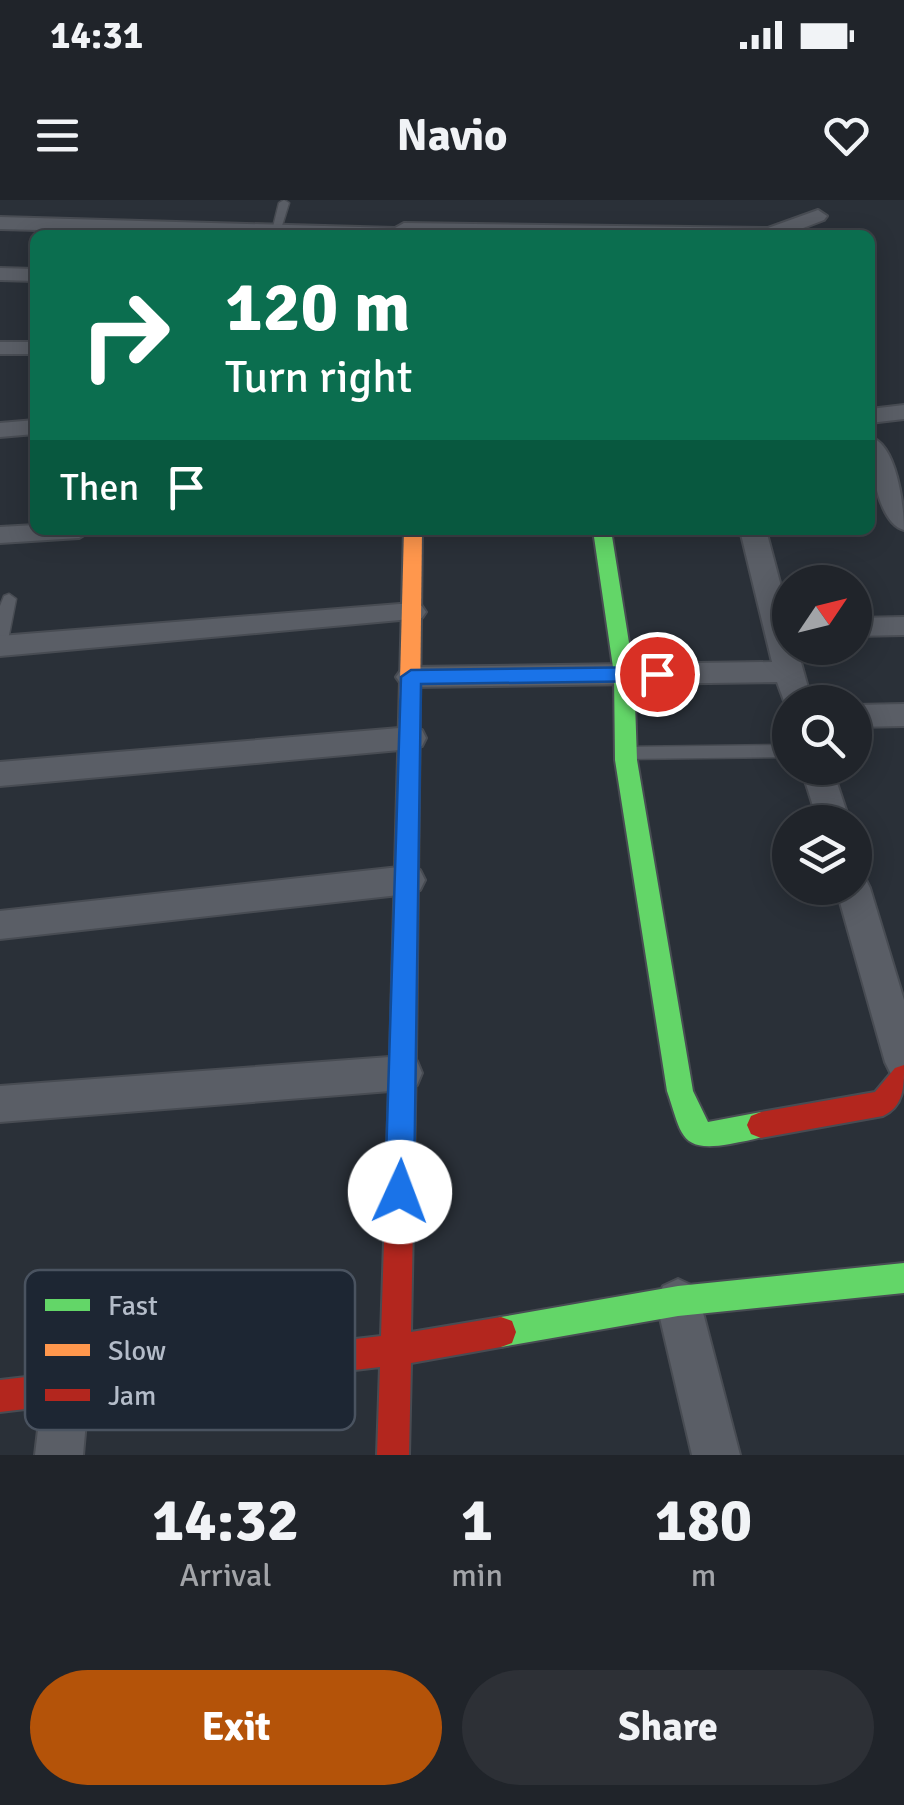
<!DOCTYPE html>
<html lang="en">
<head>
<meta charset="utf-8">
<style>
	:root { --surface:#20242a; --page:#2d3036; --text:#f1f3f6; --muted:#a2a4a8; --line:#3d4147; --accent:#b45309 }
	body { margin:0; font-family:Signika,sans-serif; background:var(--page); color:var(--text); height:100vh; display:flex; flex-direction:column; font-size:38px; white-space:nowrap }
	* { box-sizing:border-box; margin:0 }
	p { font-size:32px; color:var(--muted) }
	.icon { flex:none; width:55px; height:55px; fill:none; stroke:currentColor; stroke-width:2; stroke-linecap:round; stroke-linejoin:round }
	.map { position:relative; height:1255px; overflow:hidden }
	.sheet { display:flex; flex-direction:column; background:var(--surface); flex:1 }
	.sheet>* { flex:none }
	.top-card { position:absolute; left:30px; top:30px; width:845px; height:305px; border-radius:15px; box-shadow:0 5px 25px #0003,0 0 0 2px var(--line); background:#0b6e4f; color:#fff; overflow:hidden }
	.needle { width:65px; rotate:55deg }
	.buttons { position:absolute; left:772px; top:365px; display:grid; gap:20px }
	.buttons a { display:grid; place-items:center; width:100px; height:100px; border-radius:50%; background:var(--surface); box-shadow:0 5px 25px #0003,0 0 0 2px var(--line); font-size:50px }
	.pin { position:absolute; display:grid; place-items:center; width:85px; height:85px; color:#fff; margin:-42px; border:5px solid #fff; border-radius:50%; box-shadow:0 2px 10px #0007 }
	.me { position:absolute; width:110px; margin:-55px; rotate:2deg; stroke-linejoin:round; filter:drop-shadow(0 0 8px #0008) }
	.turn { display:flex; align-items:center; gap:35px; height:210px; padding:0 30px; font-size:45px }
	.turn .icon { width:130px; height:130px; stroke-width:2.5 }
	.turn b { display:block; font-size:70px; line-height:85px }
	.then { display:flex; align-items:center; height:95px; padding:0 30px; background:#0003; gap:20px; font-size:38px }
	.eta { display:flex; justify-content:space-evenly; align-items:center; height:170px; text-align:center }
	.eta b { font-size:60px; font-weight:700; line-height:70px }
	.button { display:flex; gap:20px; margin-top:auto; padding:20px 30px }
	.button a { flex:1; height:115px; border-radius:60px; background:var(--accent); color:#fff; font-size:40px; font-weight:700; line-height:115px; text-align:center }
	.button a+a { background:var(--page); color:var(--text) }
	.status { display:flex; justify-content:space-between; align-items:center; height:70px; padding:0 50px; background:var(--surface); direction:ltr }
	.status svg { height:28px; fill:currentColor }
	header { display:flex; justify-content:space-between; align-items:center; height:130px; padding:0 30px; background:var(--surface); font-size:45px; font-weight:700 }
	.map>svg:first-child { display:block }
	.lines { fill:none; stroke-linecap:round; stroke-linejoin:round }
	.lane-casing { stroke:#484c53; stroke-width:3 }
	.street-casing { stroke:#484c53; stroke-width:4 }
	.fast-casing { stroke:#484c53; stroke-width:4 }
	.slow-casing { stroke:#484c53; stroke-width:4 }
	.jam-casing { stroke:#484c53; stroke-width:4 }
	.lane { fill:#5a5e66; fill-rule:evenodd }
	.street { fill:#5a5e66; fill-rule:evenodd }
	.fast { fill:#63d668; fill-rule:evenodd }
	.slow { fill:#ff974d; fill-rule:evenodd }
	.jam { fill:#b3261e; fill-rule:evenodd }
	.route { fill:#1a73e8; stroke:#114b97; stroke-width:2.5 }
	.key { fill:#1d2633; stroke:#4a5360; stroke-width:2.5 }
	.key-label { font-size:28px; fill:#b4bcc9 }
</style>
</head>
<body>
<div class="status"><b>14:31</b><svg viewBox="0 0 49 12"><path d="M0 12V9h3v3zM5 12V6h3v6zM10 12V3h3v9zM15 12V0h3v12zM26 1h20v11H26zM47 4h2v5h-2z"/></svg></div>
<header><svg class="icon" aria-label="menu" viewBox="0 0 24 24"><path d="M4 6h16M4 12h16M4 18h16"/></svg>Navio<svg class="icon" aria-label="heart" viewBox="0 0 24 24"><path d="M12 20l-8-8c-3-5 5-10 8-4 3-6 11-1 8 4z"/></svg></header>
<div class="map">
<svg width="904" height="1255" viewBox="0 0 904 1255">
	<rect width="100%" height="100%" fill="#2a3038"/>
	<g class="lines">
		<defs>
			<path id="lane" d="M284,0L289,3L281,29L272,31L279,3Z
				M9,394L16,399L8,440L0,445V406L4,396Z
				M790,545V557L626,559L618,553L626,547Z"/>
			<path id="street" d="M818,10L827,16L824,20L785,35H235L0,29V17L395,28L404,23L768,28Z
				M0,68L35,69V81L0,80Z
				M0,142H35V154H0Z
				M904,205V219L870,223V209Z
				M35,220V234L0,237V223Z
				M870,237C897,244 904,306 904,330C877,323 870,261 870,237Z
				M35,325V330H92L79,338L0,343V327Z
				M740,330H766L790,420V448H797L812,502H790V510L787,509L777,482L411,487L401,484L396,477L401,470L411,467L772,462Z
				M412,403L422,406L426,412L422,418L0,456V436Z
				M904,417V435L855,436V418Z
				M904,504V526L855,527V505Z
				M411,527L422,530L426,538L422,546L411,549L0,586V562Z
				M801,568H832L850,622H818Z
				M408,666L420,670L425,680L420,690L408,694L0,739V711Z
				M855,675L865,678L870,688L904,800V879L891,874L885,862L836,688H855Z
				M403,856L417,861L422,873L417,885L403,890L0,922V886Z
				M678,1079L693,1086L700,1101L740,1255H692L656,1101L663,1086Z
				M66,1165L82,1172L89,1188L83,1255H35L43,1188L50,1172Z"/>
			<path id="fast" d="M593,330H611L634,474L637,560L693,891L708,922L761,912L771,916L775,925L771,934C758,939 744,941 730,944C679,953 682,934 667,891L615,560L614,474Z
				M904,1063V1093L678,1116L501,1147L490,1143L486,1132L490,1121L501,1117L678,1086Z"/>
			<path id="slow" d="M404,330H422L416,856L412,864L403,868L394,864L390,856Z"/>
			<path id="jam" d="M403,844L412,848L416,856L411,1132L501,1117L512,1121L516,1132L512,1143L501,1147L411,1163L409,1255H377L380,1167L0,1212V1180L381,1136L390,856L394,848Z
				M904,865C904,887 904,906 883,916L761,938L751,934L747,925L751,916L761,912L875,892L895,868Z"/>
		</defs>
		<use href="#lane" class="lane-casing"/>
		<use href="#street" class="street-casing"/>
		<use href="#fast" class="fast-casing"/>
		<use href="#slow" class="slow-casing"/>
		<use href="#jam" class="jam-casing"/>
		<use href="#lane" class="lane"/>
		<use href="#street" class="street"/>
		<use href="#fast" class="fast"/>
		<use href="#slow" class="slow"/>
		<use href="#jam" class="jam"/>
	</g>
	<path class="route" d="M657,467L667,474L657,481L421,484L414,992L410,1002L400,1006L390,1002L385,992L401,477L411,470Z"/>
	<rect x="25" y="1070" width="330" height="160" rx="15" class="key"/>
	<rect x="45" y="1099" width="45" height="12" fill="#63d668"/>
	<rect x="45" y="1144" width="45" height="12" fill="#ff974d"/>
	<rect x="45" y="1189" width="45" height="12" fill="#b3261e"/>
	<g class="key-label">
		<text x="108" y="1115">Fast</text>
		<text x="108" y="1160">Slow</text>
		<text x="108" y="1205">Jam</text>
	</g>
</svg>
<div class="buttons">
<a><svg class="needle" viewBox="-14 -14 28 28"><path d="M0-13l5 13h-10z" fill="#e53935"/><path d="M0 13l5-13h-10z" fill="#a2a4a8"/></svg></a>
<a><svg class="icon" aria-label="search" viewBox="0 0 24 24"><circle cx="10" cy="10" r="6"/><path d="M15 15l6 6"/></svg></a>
<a><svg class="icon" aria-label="layers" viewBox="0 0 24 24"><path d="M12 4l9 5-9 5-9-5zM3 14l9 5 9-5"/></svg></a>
</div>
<div class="pin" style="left:657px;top:474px;background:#d93025"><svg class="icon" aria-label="arrive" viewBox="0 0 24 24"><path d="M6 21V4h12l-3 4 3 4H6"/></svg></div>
<svg class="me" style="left:400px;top:992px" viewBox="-20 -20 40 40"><circle r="19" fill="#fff"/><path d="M0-13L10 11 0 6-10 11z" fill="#1a73e8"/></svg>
<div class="top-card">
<div class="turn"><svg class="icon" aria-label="right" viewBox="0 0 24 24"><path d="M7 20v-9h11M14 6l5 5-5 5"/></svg><div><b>120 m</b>Turn right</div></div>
<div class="then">Then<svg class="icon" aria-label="arrive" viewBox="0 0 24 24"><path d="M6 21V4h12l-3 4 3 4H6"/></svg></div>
</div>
</div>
<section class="sheet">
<div class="eta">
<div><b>14:32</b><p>Arrival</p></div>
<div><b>1</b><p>min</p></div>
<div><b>180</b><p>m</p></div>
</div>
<div class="button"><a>Exit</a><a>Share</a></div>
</section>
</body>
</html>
